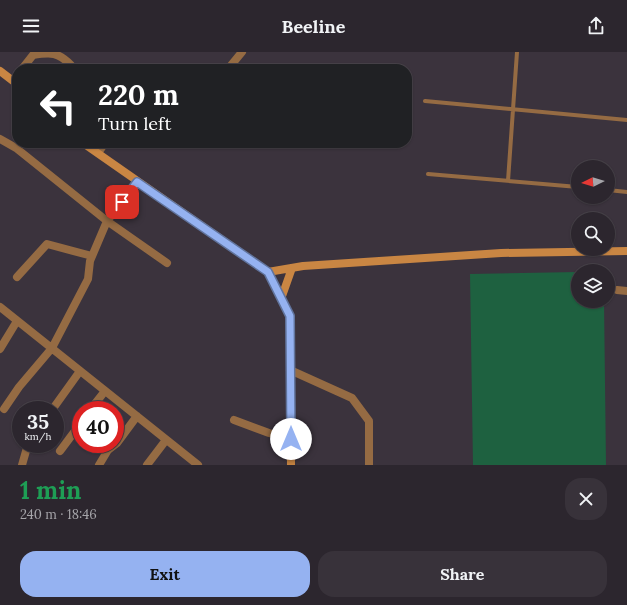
<!DOCTYPE html>
<html lang="en">
<head>
<meta charset="utf-8">
<style>
	:root { --surface:#2c262e; --page:#38323a; --text:#f1f3f6; --muted:#a6a5aa; --line:#48434a; --accent:#95b2f1 }
	body { margin:0; font-family:Lora,serif; background:var(--page); color:var(--text); height:100vh; display:flex; flex-direction:column; font-size:15px; white-space:nowrap }
	* { box-sizing:border-box; margin:0 }
	p { font-size:13px; color:var(--muted) }
	.icon { flex:none; width:22px; height:22px; fill:none; stroke:currentColor; stroke-width:2; stroke-linecap:round; stroke-linejoin:round }
	.map { position:relative; height:413px; overflow:hidden }
	.details { display:flex; flex-direction:column; background:var(--surface); flex:1 }
	.details>* { flex:none }
	.guide { position:absolute; left:12px; top:12px; width:400px; height:84px; border-radius:16px; box-shadow:0 1px 3px #0004,0 0 0 1px var(--line); background:#202124; color:#fff; overflow:hidden }
	.needle { width:26px; rotate:265deg }
	.tools { position:absolute; left:571px; top:108px; display:grid; gap:8px }
	.tools a { display:grid; place-items:center; width:44px; height:44px; border-radius:50%; background:var(--surface); box-shadow:0 1px 3px #0004,0 0 0 1px var(--line); font-size:20px }
	.speed { position:absolute; left:12px; top:349px; display:flex; gap:8px; font-size:20px; font-weight:700; text-align:center }
	.speed>* { display:grid; place-content:center; width:52px; height:52px; border-radius:50%; background:var(--surface); box-shadow:0 1px 3px #0004,0 0 0 1px var(--line); line-height:1 }
	.speed small { font-size:10px; font-weight:400 }
	.speed .limit { border:6px solid #d22; background:#fff; color:#111 }
	.pin { position:absolute; display:grid; place-items:center; width:34px; height:34px; color:#fff; margin:-17px; border-radius:8px; box-shadow:0 2px 6px #0006 }
	.me { position:absolute; width:44px; margin:-22px; rotate:0deg; stroke-linejoin:round; filter:drop-shadow(0 0 3px #0008) }
	.turn { display:flex; align-items:center; gap:14px; height:84px; padding:0 20px; font-size:18px }
	.turn .icon { width:52px; height:52px; stroke-width:2.5 }
	.turn b { display:block; font-size:28px; line-height:34px }
	.round { display:grid; place-items:center; flex:none; width:42px; height:42px; border-radius:16px; background:var(--page) }
	.head { display:flex; align-items:center; justify-content:space-between; height:68px; padding:0 20px }
	h1 { font-size:24px; font-weight:700; line-height:30px; color:#1e9e55 }
	.action { display:flex; gap:8px; margin-top:auto; padding:8px 20px }
	.action a { flex:1; height:46px; border-radius:16px; background:var(--accent); color:#111; font-size:16px; font-weight:700; line-height:46px; text-align:center }
	.action a+a { background:var(--page); color:var(--text) }
	header { display:flex; justify-content:space-between; align-items:center; height:52px; padding:0 20px; background:var(--surface); font-size:18px; font-weight:700 }
	.map>svg:first-child { display:block }
	.green { fill:#1e6140 }
	.lines { fill:none; stroke-linecap:round; stroke-linejoin:round }
	.lane { stroke:#956b43; stroke-width:4 }
	.street { stroke:#956b43; stroke-width:8 }
	.secondary { stroke:#c98643; stroke-width:8 }
	.route-casing { stroke:#61749d; stroke-width:10 }
	.route { stroke:#95b2f1; stroke-width:7 }
</style>
</head>
<body>
<header><svg class="icon" aria-label="menu" viewBox="0 0 24 24"><path d="M4 6h16M4 12h16M4 18h16"/></svg>Beeline<svg class="icon" aria-label="share" viewBox="0 0 24 24"><path d="M12 15V3M7 8l5-5 5 5M5 13v7h14v-7"/></svg></header>
<div class="map">
<svg width="627" height="413" viewBox="0 0 627 413">
	<rect width="100%" height="100%" fill="#3b333d"/>
	<path class="green" d="M578,220V249H604L606,413H473L470,222Z"/>
	<g class="lines">
		<path class="lane" d="M425,49L627,68
			M428,122L578,135
			M508,129L517,0
			M608,138L627,140"/>
		<path class="street" d="M22,17L33,3C51,0 58,0 71,13V17
			M228,17L242,0
			M0,87L16,96L107,169L137,131
			M98,101L105,91
			M17,225L47,192L92,204
			M617,238L627,239
			M0,255L198,413
			M0,297L17,269
			M290,318L352,346L369,369V413
			M4,357L19,335L52,296L88,227L90,209L107,169L167,211
			M52,358L80,319
			M90,358L105,339
			M234,368L269,381L291,387
			M60,399L81,371
			M22,413L28,392
			M99,413L108,398L117,391L137,364
			M147,413L166,388"/>
		<path class="secondary" d="M0,19L17,32
			M83,91L268,220L290,264L291,413
			M268,220L303,214L501,201L627,199
			M281,247L292,216"/>
	</g>
	<g class="lines">
		<defs>
			<path id="route" d="M122,150L137,130L268,220L290,264L291,387"/>
		</defs>
		<use href="#route" class="route-casing"/>
		<use href="#route" class="route"/>
	</g>
</svg>
<div class="tools">
<a><svg class="needle" viewBox="-14 -14 28 28"><path d="M0-13l5 13h-10z" fill="#e53935"/><path d="M0 13l5-13h-10z" fill="#a6a5aa"/></svg></a>
<a><svg class="icon" aria-label="search" viewBox="0 0 24 24"><circle cx="10" cy="10" r="6"/><path d="M15 15l6 6"/></svg></a>
<a><svg class="icon" aria-label="layers" viewBox="0 0 24 24"><path d="M12 4l9 5-9 5-9-5zM3 14l9 5 9-5"/></svg></a>
</div>
<div class="speed"><div>35<small>km/h</small></div><div class="limit">40</div></div>
<div class="pin" style="left:122px;top:150px;background:#d93025"><svg class="icon" aria-label="arrive" viewBox="0 0 24 24"><path d="M6 21V4h12l-3 4 3 4H6"/></svg></div>
<svg class="me" style="left:291px;top:387px" viewBox="-20 -20 40 40"><circle r="19" fill="#fff"/><path d="M0-13L10 11 0 6-10 11z" fill="#95b2f1"/></svg>
<div class="guide">
<div class="turn"><svg class="icon" aria-label="left" viewBox="0 0 24 24"><path d="M17 20v-9H6M10 6l-5 5 5 5"/></svg><div><b>220 m</b>Turn left</div></div>
</div>
</div>
<section class="details">
<div class="head"><div><h1>1 min</h1><p>240 m · 18:46</p></div><a class="round"><svg class="icon" aria-label="close" viewBox="0 0 24 24"><path d="M6 6l12 12M18 6L6 18"/></svg></a></div>
<div class="action"><a>Exit</a><a>Share</a></div>
</section>
</body>
</html>
